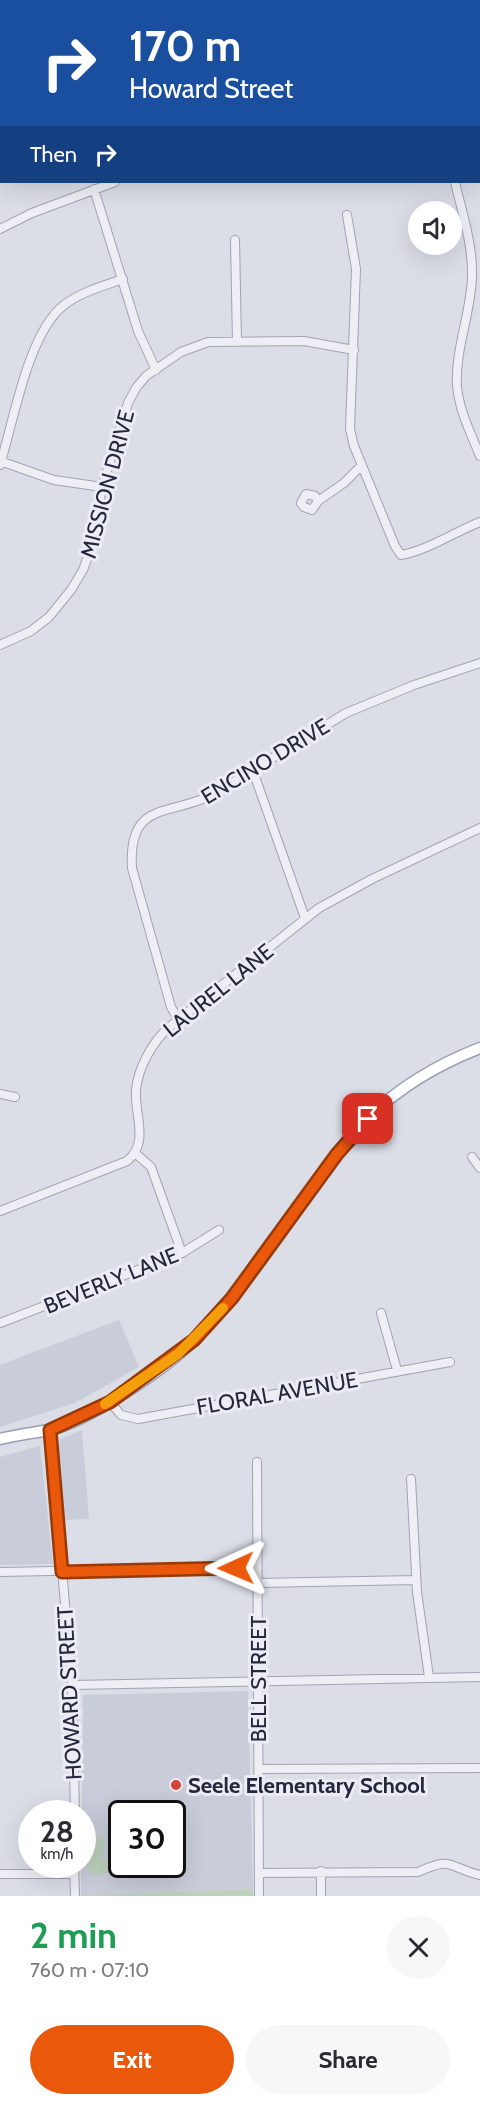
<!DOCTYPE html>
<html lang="en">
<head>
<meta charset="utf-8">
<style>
	:root { --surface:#fff; --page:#f7f7f7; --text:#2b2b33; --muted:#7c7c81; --accent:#ea580c }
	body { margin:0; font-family:Cabin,sans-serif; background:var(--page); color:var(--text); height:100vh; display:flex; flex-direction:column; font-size:22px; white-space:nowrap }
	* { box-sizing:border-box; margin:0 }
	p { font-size:20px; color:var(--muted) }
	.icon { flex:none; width:33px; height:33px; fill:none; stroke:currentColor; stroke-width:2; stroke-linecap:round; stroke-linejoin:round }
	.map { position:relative; height:1896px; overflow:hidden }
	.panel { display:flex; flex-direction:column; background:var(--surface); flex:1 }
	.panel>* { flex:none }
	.top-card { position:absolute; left:0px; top:0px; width:480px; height:183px; box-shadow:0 6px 24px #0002; background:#1a4fa0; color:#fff; overflow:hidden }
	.fabs { position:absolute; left:408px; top:201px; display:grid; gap:12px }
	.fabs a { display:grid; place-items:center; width:54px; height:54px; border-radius:50%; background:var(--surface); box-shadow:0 6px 24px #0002; font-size:30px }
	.speed { position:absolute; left:18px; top:1800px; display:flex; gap:12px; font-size:30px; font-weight:700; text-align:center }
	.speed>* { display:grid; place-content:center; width:78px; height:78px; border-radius:50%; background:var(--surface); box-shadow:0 6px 24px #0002; line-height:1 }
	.speed small { font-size:15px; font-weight:400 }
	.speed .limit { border:3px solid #111; border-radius:9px; background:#fff; color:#111 }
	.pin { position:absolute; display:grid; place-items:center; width:51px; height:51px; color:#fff; margin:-26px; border-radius:12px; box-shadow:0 3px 9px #0006 }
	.me { position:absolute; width:66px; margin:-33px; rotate:269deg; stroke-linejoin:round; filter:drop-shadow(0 0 4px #0008) }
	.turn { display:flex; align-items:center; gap:21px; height:126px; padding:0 30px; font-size:27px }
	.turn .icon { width:78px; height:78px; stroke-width:2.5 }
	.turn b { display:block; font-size:42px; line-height:51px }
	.then { display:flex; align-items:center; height:57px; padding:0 30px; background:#0003; gap:12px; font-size:22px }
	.round { display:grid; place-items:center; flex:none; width:63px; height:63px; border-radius:32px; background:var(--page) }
	.head { display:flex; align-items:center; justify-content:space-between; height:102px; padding:0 30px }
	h1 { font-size:36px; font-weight:700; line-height:45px; color:#1e9e55 }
	.cta { display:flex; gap:12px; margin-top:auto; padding:12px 30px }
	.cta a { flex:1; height:69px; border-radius:36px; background:var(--accent); color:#fff; font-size:24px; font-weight:700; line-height:69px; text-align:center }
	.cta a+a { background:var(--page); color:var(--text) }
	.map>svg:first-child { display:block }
	.built { fill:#c9ccd9; fill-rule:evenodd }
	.green { fill:#bdd1bc }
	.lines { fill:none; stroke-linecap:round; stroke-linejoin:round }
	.stream { stroke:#94a2c9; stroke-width:2 }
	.minor-casing { stroke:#a1a3b1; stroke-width:10 }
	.major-casing { stroke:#9a9fb3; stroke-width:13 }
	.minor { stroke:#eeeff5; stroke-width:8 }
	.major { stroke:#fff; stroke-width:10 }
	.route-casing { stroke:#983908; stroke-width:15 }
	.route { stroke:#ea580c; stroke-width:10 }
	.slow { stroke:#f59e0b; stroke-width:10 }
	.poi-dot { fill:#d34439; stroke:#ebecf4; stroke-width:2 }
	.labels { text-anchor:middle; stroke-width:6; stroke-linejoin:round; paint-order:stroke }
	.street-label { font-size:22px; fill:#25283d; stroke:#ebecf4 }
	.poi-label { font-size:22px; font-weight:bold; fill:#25283d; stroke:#ebecf4; text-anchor:start }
</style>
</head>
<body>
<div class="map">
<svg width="480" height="1896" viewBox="0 0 480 1896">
	<rect width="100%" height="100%" fill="#dbdde7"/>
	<path class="built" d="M119,1320L139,1367L75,1403L0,1427V1365Z
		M82,1430L89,1519L65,1520L58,1440Z
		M40,1446L53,1564L0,1565V1457Z
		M248,1691L253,1889L81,1895L83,1695ZM122,1814H172V1864H122Z"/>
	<path class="green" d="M100,1837L105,1839L102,1858L107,1860V1873L92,1875L88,1870L87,1845H97L96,1839Z
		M253,1889V1896H81V1895Z"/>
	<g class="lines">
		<path class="stream" d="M0,172L2,171"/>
		<defs>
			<path id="minor" d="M88,0V2
				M312,2L316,0
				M478,42H480
				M0,65L2,64
				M455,182C462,213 473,244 472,277C471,313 455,349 457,386C459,410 471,434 480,456
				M94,189L138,331L156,370
				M347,215L356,269L350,429L354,446L395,546L401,555C426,551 455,532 480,522
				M0,229L32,213L115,182
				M235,240L237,342
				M0,461L54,480L102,487
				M0,465C14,420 28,333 64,305C81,292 103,286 123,279
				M318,501L312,510L304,507L301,503L306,494L315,496L318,501L344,483L362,465
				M0,645L31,631L49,617L71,590L83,570L93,543L102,487L128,403L136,388L146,376L181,352L208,342L304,341L354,350
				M253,771L305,918
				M178,1019L171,1007L132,868C128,799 170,817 214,794L346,713L414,685L480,663
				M0,1094L15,1097
				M135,1153L151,1167L182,1253
				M472,1157L480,1168
				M0,1211L127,1161C150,1143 134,1114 136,1090C138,1068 152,1043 168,1028L319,908L372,879L480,828
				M381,1313L397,1370
				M0,1323L182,1253L219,1230
				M110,1402L121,1415L138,1419L450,1362
				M50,1430L72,1685L75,1814
				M257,1462L259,1896
				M411,1479L417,1592L429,1677
				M0,1572L257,1567
				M258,1583L416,1580
				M72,1685L480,1677
				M259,1769L480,1768
				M74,1864L75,1896
				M321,1871V1896
				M259,1873L418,1872C454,1855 448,1868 480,1875
				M0,1874H74"/>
			<path id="major" d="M0,1439C16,1435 33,1433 49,1430C86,1423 168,1367 195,1339C239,1295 274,1242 310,1192C328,1166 346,1139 369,1117C401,1086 439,1064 480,1048"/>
		</defs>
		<use href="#minor" class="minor-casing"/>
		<use href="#major" class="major-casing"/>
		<use href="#minor" class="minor"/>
		<use href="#major" class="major"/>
	</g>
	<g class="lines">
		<defs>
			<path id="route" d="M236,1568L62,1572L50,1430L110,1402L194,1340L232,1298L337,1154L368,1119"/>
		</defs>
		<use href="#route" class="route-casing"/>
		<use href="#route" class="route"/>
		<path class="slow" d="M105,1404L178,1354L223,1308"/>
	</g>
	<circle class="poi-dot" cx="176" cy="1785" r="6"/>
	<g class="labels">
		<g class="street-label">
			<text transform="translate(107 484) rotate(-75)" y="8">MISSION DRIVE</text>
			<text transform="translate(265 761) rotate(-31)" y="8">ENCINO DRIVE</text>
			<text transform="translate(218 990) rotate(-39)" y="8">LAUREL LANE</text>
			<text transform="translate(111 1280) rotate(-22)" y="8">BEVERLY LANE</text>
			<text transform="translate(277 1393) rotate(-10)" y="8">FLORAL AVENUE</text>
			<text transform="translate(258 1679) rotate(-90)" y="8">BELL STREET</text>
			<text transform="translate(69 1693) rotate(-93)" y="8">HOWARD STREET</text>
		</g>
		<g class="poi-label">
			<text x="188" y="1793">Seele Elementary School</text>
		</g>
	</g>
</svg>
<div class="fabs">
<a><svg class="icon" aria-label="sound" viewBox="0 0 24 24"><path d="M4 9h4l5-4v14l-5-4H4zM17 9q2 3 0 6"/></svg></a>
</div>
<div class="speed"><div>28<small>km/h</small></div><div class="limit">30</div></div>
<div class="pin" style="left:368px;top:1119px;background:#d93025"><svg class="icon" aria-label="arrive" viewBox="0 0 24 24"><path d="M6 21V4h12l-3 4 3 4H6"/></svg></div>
<svg class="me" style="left:236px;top:1568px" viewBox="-20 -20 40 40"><path d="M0-17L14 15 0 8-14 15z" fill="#ea580c" stroke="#fff" stroke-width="4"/></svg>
<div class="top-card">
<div class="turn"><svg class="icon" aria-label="right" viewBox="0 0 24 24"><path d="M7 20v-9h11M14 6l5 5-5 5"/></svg><div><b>170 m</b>Howard Street</div></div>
<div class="then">Then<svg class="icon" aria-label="right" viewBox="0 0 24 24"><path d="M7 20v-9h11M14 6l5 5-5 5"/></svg></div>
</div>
</div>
<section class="panel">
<div class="head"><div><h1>2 min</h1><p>760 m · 07:10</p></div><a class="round"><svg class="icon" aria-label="close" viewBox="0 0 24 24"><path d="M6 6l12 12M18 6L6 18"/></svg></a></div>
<div class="cta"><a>Exit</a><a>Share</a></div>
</section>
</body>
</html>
